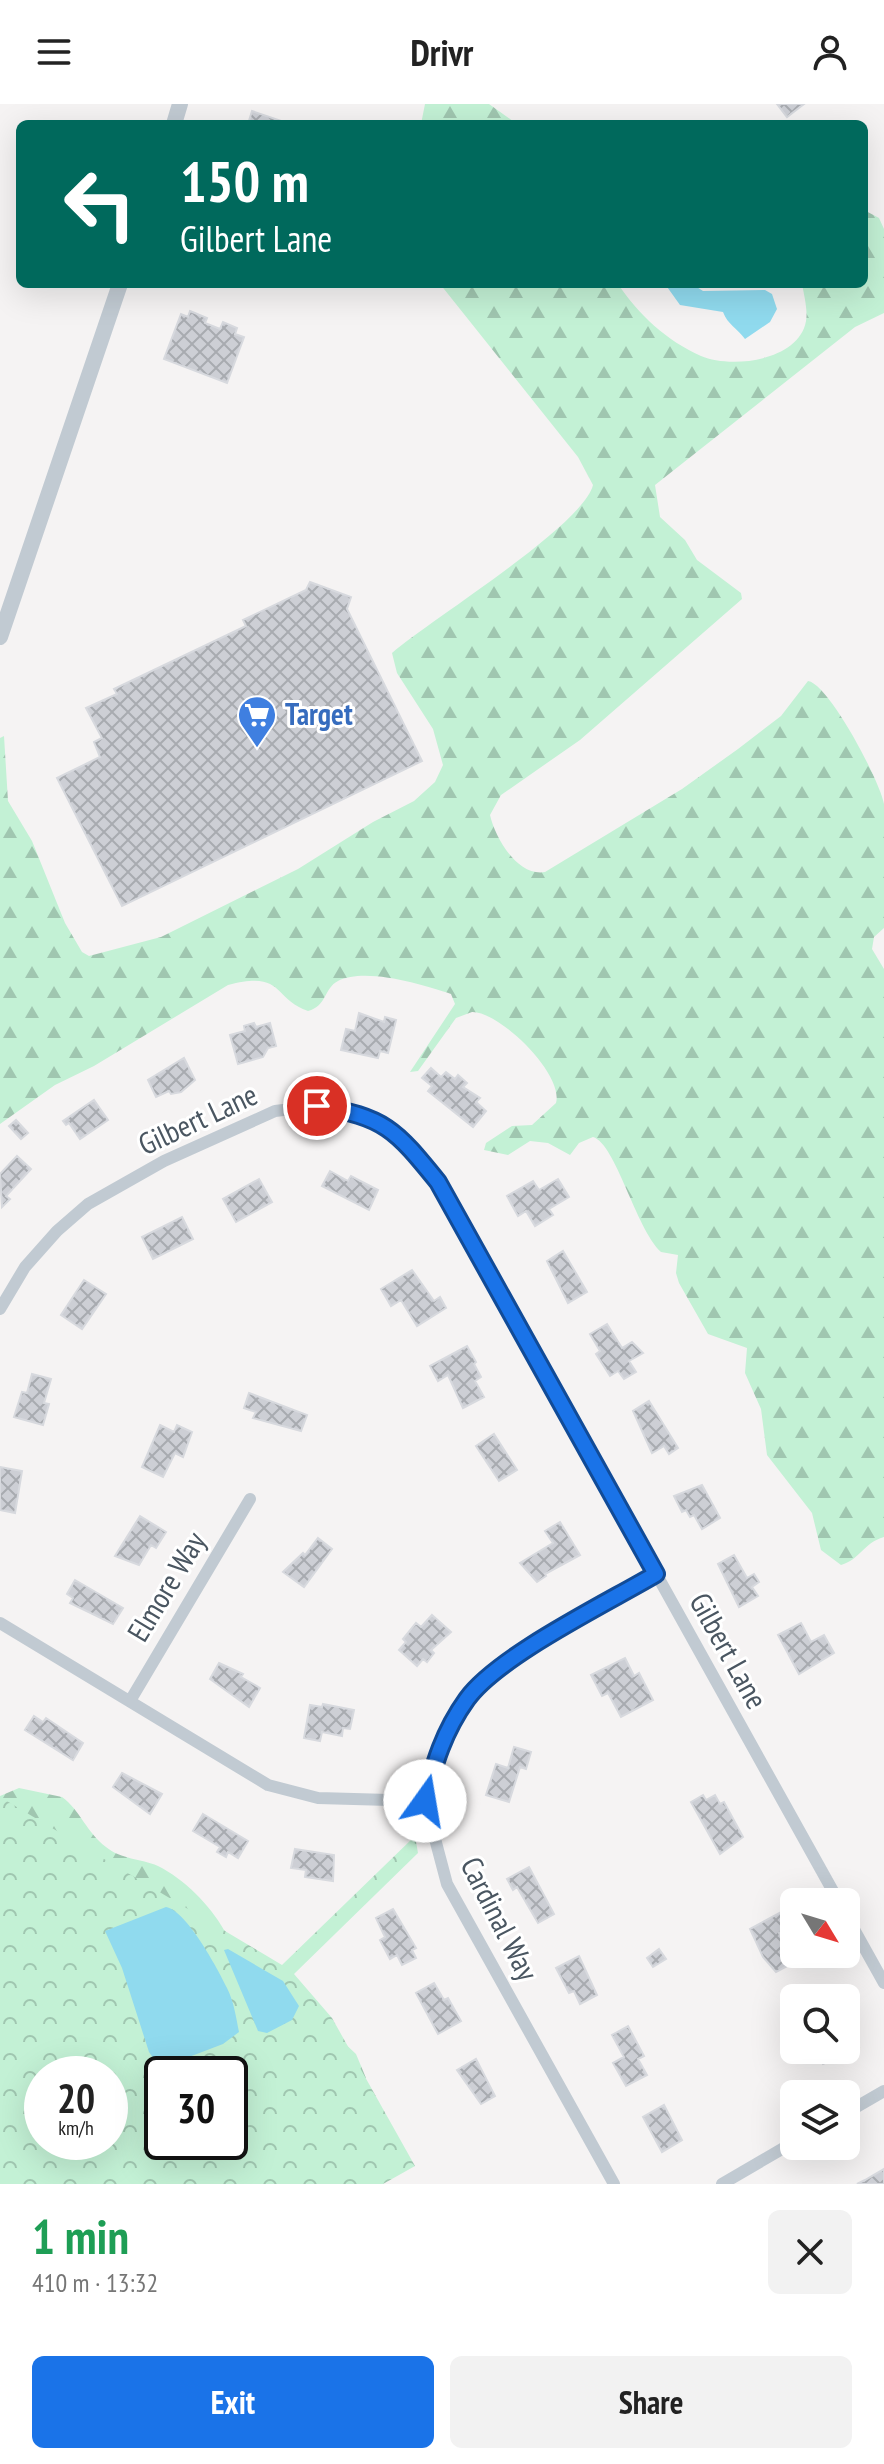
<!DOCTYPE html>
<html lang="en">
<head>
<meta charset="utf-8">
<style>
	:root { --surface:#fff; --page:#f2f2f2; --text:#222; --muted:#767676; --accent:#1a73e8 }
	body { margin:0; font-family:"PT Sans Narrow",sans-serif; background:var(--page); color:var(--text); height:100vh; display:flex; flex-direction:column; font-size:30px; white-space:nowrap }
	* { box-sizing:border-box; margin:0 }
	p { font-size:26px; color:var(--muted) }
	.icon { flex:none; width:44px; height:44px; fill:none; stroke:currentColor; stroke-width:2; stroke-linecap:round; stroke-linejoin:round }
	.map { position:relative; height:2080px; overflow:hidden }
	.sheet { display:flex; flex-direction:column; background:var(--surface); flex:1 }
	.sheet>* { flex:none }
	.top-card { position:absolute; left:16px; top:16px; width:852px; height:168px; border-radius:12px; box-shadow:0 8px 32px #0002; background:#00695c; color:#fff; overflow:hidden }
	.needle { width:52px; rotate:128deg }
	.buttons { position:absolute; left:780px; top:1784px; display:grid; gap:16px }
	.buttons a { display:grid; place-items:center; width:80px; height:80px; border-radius:12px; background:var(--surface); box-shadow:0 8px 32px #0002; font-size:40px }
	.speed { position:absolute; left:24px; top:1952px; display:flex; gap:16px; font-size:40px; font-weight:700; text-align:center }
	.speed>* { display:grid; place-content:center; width:104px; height:104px; border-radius:50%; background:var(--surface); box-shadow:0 8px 32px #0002; line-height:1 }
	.speed small { font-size:20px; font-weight:400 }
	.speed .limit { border:4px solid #111; border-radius:12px; background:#fff; color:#111 }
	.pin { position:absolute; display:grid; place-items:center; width:68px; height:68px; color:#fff; margin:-34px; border:4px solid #fff; border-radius:50%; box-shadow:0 2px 8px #0007 }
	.me { position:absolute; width:88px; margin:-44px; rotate:13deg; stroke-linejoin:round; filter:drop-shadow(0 0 6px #0008) }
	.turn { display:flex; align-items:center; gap:28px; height:168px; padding:0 32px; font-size:36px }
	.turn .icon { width:104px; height:104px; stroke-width:2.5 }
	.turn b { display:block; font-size:56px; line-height:68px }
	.round { display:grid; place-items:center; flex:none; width:84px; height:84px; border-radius:12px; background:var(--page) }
	.headline { display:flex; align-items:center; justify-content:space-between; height:136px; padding:0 32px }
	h1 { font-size:48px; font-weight:600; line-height:60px; color:#1e9e55 }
	.cta { display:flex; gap:16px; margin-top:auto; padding:16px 32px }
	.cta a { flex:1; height:92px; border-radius:12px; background:var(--accent); color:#fff; font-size:32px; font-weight:600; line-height:92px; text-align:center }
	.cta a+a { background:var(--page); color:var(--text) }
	header { display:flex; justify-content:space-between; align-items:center; height:104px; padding:0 32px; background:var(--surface); font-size:36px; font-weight:600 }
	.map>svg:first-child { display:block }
	.forest { fill:url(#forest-firs) }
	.park { fill:url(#park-crowns); fill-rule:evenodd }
	.water { fill:#90daee }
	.building { fill:url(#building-cross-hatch); stroke:#d7d9de; stroke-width:2 }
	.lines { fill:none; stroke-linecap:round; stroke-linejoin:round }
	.minor { stroke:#c1cad2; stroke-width:12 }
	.tertiary { stroke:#c1cad2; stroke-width:16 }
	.route-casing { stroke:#114b97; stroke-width:20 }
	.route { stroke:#1a73e8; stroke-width:14 }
	.labels { text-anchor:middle; stroke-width:6; stroke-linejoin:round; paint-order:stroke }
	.shop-label { font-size:30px; font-weight:bold; fill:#366cbe; stroke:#fff; text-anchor:start }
	.street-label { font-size:30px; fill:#4a5661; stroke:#fff }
</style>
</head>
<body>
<header><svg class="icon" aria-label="menu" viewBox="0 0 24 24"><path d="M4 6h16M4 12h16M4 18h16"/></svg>Drivr<svg class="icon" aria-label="person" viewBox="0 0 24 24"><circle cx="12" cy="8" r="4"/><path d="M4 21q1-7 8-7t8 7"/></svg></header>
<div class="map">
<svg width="884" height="2080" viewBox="0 0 884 2080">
	<defs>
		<pattern id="forest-firs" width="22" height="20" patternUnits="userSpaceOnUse" patternTransform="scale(2)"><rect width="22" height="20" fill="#c3f1d5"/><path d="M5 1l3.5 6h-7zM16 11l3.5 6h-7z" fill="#a0c6b0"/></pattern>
		<pattern id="park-crowns" width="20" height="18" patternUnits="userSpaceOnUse" patternTransform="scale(2)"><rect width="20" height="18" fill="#c3f1d5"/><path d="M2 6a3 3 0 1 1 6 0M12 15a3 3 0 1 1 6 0" fill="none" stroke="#a0c6b0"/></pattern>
		<pattern id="building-cross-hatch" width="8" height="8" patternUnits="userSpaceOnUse" patternTransform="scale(2)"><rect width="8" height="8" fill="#cdcfd5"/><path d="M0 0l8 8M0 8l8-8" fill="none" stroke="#a8abb0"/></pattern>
	</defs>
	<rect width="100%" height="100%" fill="#f5f3f3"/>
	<path class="forest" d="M425,0H489L517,20H421Z
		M864,106L879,114L884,125V209L855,223L655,381L660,413L685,436L697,456L741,489L742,495L580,636L501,691L490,711C495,734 518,773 545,768L682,685L738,645L781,612L808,577C829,580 880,677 884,700C884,734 884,788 884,824L874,833L872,845L884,865V1433C863,1439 861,1455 841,1461L821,1446L812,1409L767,1351L761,1305L745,1269L747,1244L708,1230L679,1179L676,1169L678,1151L661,1148C635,1123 616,1040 593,1033L579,1039L570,1051L548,1039L530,1037L508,1051L484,1046L486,1039L512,1022L532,1021L556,999C564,970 499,907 472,908L456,914L418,967L410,968L455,900L451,890C423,881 366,863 338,877C324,884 327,902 308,907C272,894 284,866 228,881L94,962L55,981L0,1020V634L4,632L8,697L32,737L65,819L82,848L89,852L161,833L298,765L373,718L414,697L435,678L443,661L433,625L397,569L392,549C430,516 583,422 593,381L578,353L440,180H618C638,210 667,237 701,252C731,265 799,257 806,217C808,206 804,191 802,180H864Z
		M19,1684L62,1693C80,1706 87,1729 106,1743C122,1756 140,1754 158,1762C184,1775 210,1801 224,1826L356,1950L366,1974L162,1970L0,1752V1692Z"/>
	<path class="park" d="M0,1693L282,1861L415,1732L418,1749L294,1870L332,1914L415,2062L383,2080H0ZM42,1970H110V2038H42ZM162,1970H230V2038H162Z"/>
	<path class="water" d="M665,180H692L703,187L765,186L772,190L777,205L770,218L745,235C737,224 728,221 723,208L680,201Z
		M166,1803C186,1806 218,1865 227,1884C234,1898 236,1913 239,1928L223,1940L160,1964L149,1948L122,1864L105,1827Z
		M228,1845L283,1877L299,1902L292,1916L267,1929L258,1927L224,1846Z"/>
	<path class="building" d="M777,0H804L787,13Z
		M252,7L290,20H248Z
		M190,207L207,214L205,219L220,225L223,218L237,224L235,230L244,233L227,279L164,255L181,210L188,213Z
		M310,478L351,493L347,505L422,657L122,802L57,674L100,653L94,638L102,634L86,604L117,590L114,585L246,522L243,516L306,486Z
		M359,909L384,918L385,913L396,916L388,949L380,947L378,954L341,946L346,925L355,927Z
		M254,919L256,923L270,919L276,942L268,944L263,953L238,960L230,931L245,927L244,922Z
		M184,954L195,976L181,988L171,990L169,987L156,993L148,976Z
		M431,964L441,973L446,968L455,975L458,971L467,979L463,983L480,994L476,998L486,1007L473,1023L428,987L432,982L422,974Z
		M94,996L108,1016L80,1035L69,1019L66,1021L63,1017Z
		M16,1016L28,1029L21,1035L9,1022Z
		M17,1052L31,1065L6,1092L10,1095L2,1103L0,1070Z
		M330,1067L348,1077L351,1072L378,1086L369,1106L322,1082Z
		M259,1075L272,1098L236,1118L223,1095Z
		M558,1075L569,1093L549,1105L553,1111L535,1122L526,1107L518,1112L507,1092L533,1077L539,1086Z
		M182,1113L193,1135L153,1155L142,1133Z
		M563,1147L587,1188L568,1199L547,1157Z
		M412,1166L434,1197L440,1193L446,1204L417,1222L401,1196L391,1202L381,1185Z
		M84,1176L106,1190L82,1225L61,1211Z
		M607,1220L622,1244L632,1238L643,1249L629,1257L636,1268L624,1275L618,1267L610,1272L596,1250L600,1247L590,1230Z
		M467,1242L476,1258L474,1260L481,1273L475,1277L484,1293L463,1304L448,1271L438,1277L430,1262Z
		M32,1270L51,1275L44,1299L49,1300L43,1321L14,1313L22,1288L27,1289Z
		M249,1289L307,1311L301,1327L253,1314L256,1308L244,1304Z
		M649,1297L678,1344L669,1350L664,1342L652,1349L633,1307Z
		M160,1321L174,1328L177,1321L192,1328L183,1353L175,1349L163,1373L142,1363Z
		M494,1330L517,1366L499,1377L476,1342Z
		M0,1363L22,1367L15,1409L0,1406Z
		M702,1381L720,1414L702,1425L694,1411L690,1413L686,1406L682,1408L674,1392Z
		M140,1412L166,1428L156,1444L151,1441L139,1461L115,1452Z
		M560,1418L580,1451L545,1470L546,1472L537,1478L520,1459L553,1439L545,1427Z
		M318,1434L332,1445L304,1483L283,1468L303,1449L305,1451Z
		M734,1451L747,1474L754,1470L759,1478L752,1483L758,1492L739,1503L718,1460Z
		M75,1476L123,1504L113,1520L70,1499L73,1494L67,1490Z
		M432,1511L451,1528L431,1546L434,1549L427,1558L423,1555L417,1562L399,1546L406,1538L403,1535L416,1519L421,1523Z
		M801,1519L811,1538L824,1531L834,1549L799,1570L778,1531Z
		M625,1554L634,1572L639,1569L653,1596L621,1613L608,1589L602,1592L591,1571Z
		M219,1559L243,1570L241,1573L260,1584L249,1603L210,1575Z
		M323,1600L354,1606L350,1625L343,1624L342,1632L322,1628L320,1637L304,1634L310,1601L322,1603Z
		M34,1612L43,1618L46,1614L83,1639L73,1656L25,1626Z
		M514,1643L531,1648L526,1665L520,1663L509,1698L486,1691L496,1660L508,1664Z
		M122,1669L162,1690L150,1710L113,1683Z
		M703,1691L706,1696L715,1691L720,1700L724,1698L743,1733L720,1750L691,1698Z
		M203,1710L248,1737L238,1754L228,1748L226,1753L217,1748L220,1743L193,1727Z
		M295,1745L334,1751L333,1777L305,1773L306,1766L291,1764Z
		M529,1763L554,1810L538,1819L517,1783L513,1786L507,1775Z
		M393,1805L416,1844L412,1846L416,1854L402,1861L397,1851L390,1855L380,1836L385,1833L376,1814Z
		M783,1807L792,1821L779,1829L793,1859L776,1868L763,1853L750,1825Z
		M659,1845L666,1855L653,1863L647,1854Z
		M579,1852L597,1891L580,1900L574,1887L569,1889L556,1864Z
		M434,1879L444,1896L448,1894L461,1917L438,1930L416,1889Z
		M628,1922L644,1952L638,1955L647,1971L626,1982L613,1959L624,1953L612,1931Z
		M846,1924L851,1926L859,1943L823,1960L815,1946H846Z
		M476,1955L495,1992L481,2000L457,1966Z
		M664,2001L682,2036L662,2048L643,2013Z
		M884,2065V2080H857L865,2076Z"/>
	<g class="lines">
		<path class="minor" d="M0,1205L25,1163L57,1127L88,1100L164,1057L275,1007L317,1002L366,1010L405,1037L438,1078L839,1798
			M0,1519L268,1681L318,1694L425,1697
			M130,1597L250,1395
			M846,1811L884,1879
			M846,2009L884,1987
			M614,2080L447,1780L425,1697L435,1654L449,1622L469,1592L494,1567L656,1470
			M722,2080L794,2038"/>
		<path class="tertiary" d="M174,20L180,0
			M0,533L120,180"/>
	</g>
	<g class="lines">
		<defs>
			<path id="route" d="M317,1002C385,1013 395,1025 438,1078L656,1470C607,1499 498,1552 467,1595C444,1627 434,1659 425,1697"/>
		</defs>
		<use href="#route" class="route-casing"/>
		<use href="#route" class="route"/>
	</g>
	<defs>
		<symbol id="supermarket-pin" viewBox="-11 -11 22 30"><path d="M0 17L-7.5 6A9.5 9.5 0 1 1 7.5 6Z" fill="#3f7fe0" stroke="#fff"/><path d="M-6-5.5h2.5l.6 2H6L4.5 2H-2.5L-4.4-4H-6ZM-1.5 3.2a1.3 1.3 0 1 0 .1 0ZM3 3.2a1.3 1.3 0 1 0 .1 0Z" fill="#fff"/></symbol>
	</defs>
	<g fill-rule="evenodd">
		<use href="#supermarket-pin" x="235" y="589" width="44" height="60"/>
	</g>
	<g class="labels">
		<g class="shop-label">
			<text x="285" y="621">Target</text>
		</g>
		<g class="street-label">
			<text transform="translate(198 1016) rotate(-25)" y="10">Gilbert Lane</text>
			<text transform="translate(167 1483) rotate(-59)" y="10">Elmore Way</text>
			<text transform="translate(728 1547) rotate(61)" y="10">Gilbert Lane</text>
			<text transform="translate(499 1815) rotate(63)" y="10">Cardinal Way</text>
		</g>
	</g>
</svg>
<div class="buttons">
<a><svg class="needle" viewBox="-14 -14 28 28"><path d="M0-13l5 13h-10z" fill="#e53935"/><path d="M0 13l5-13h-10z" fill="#767676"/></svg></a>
<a><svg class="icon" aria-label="search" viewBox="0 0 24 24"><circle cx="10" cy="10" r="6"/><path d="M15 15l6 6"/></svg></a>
<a><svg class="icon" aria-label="layers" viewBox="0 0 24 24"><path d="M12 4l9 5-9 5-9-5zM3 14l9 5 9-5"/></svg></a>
</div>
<div class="speed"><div>20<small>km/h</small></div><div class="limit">30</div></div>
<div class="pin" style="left:317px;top:1002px;background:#d93025"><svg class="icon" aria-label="arrive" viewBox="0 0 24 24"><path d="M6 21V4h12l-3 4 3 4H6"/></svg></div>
<svg class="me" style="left:425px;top:1697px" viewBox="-20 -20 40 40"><circle r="19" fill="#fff"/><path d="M0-13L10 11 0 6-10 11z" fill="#1a73e8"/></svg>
<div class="top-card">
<div class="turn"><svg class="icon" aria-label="left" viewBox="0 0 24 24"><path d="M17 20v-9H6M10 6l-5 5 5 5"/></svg><div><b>150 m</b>Gilbert Lane</div></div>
</div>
</div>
<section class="sheet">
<div class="headline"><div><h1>1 min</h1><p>410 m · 13:32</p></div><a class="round"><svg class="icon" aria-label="close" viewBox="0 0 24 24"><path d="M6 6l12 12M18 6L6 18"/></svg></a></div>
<div class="cta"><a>Exit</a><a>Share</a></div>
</section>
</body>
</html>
